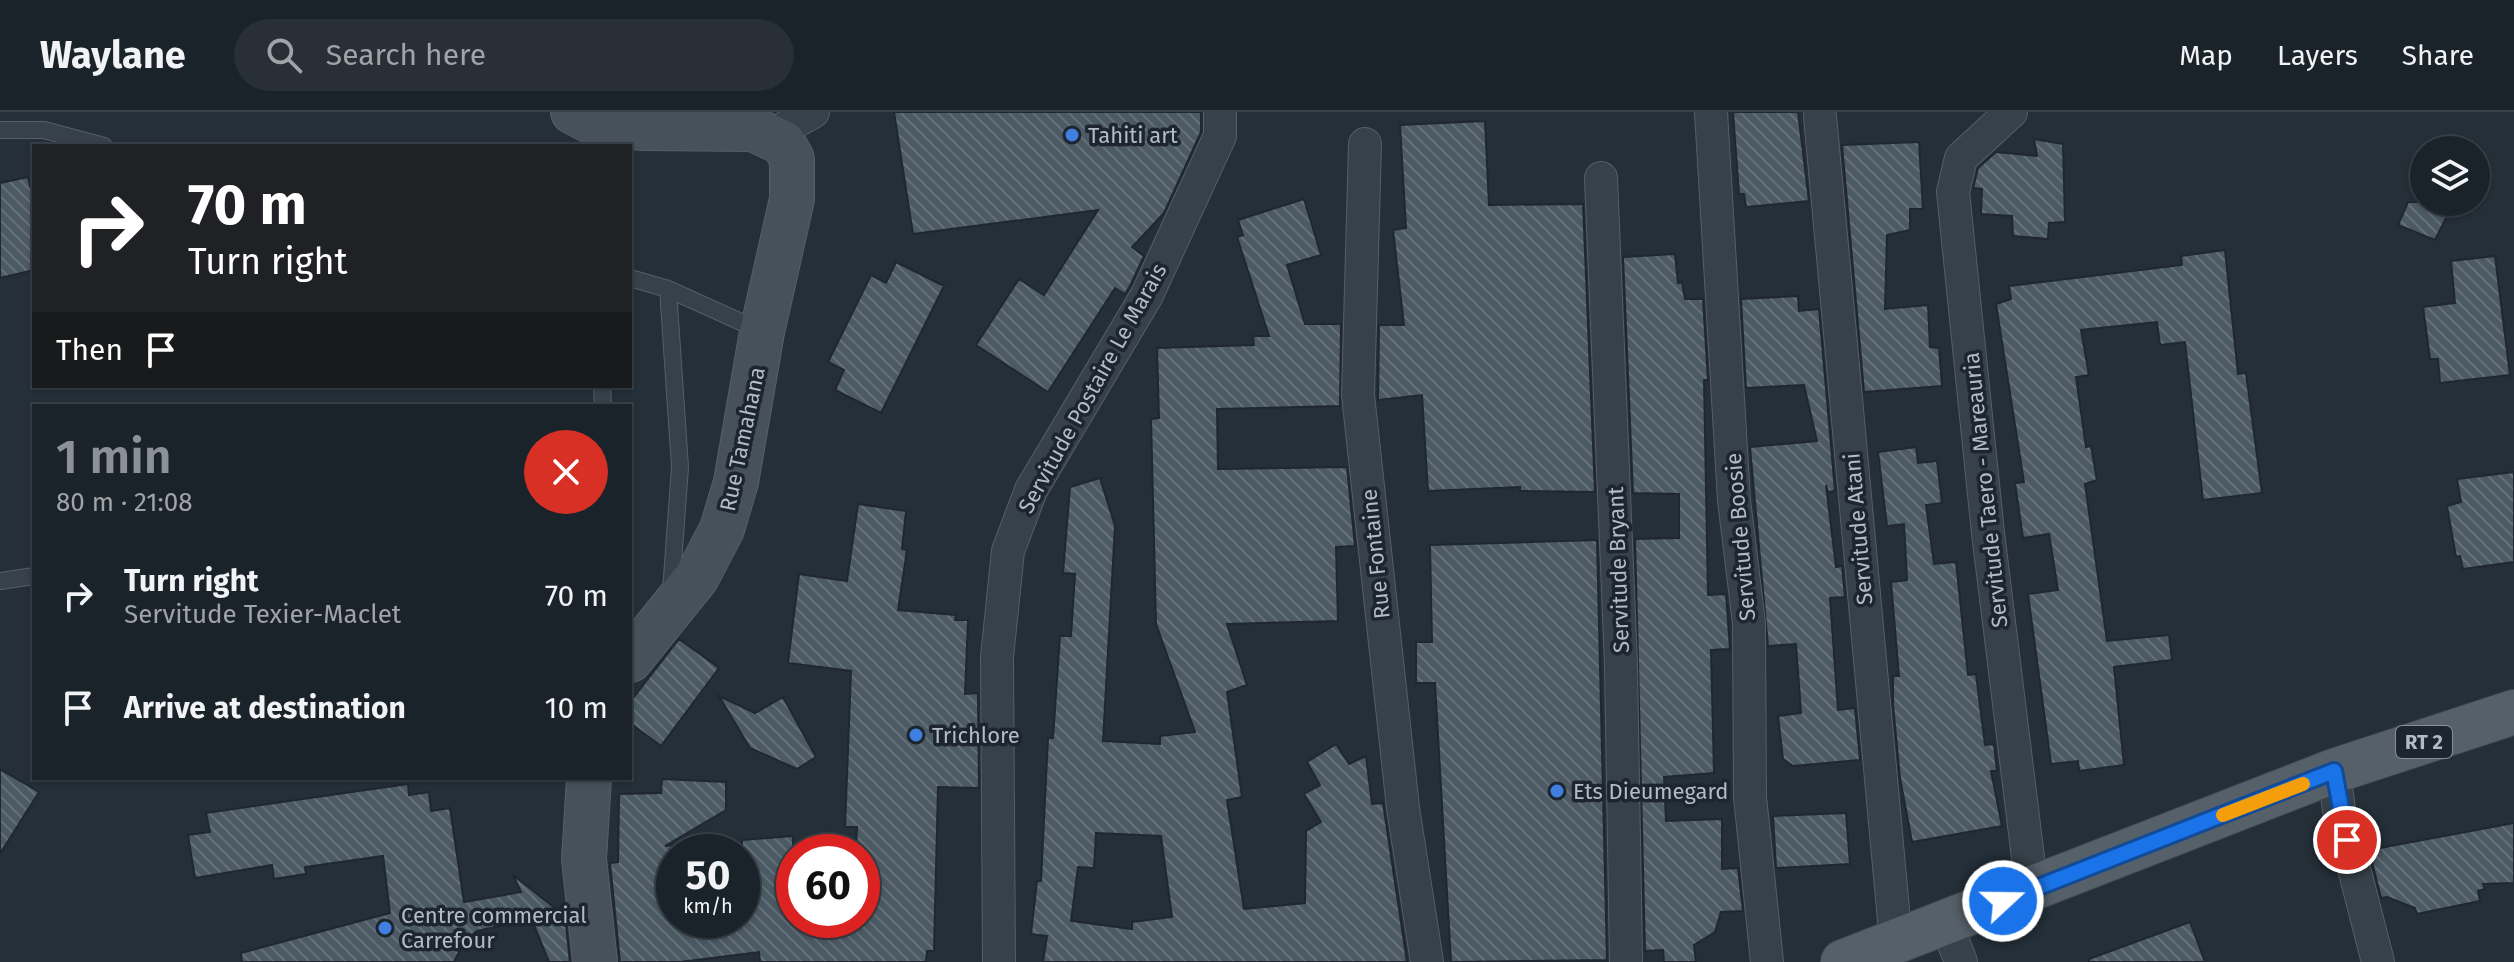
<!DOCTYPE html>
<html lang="en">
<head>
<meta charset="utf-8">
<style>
	:root { --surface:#1b232a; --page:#282f36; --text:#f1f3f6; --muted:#a0a4a8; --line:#394047; --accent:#8c9099 }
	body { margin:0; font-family:"Fira Sans",sans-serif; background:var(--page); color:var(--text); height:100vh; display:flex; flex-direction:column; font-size:30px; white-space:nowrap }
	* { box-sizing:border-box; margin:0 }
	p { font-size:26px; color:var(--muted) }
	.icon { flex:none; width:44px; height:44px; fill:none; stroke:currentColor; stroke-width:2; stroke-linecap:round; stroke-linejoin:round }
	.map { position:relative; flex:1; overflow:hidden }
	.sheet { position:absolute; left:32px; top:292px; width:600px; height:376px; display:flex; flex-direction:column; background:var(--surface); border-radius:0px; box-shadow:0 2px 6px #0004,0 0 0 2px var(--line) }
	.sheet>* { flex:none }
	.guide { position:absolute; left:32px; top:32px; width:600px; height:244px; border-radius:0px; box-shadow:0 2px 6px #0004,0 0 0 2px var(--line); background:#202124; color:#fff; overflow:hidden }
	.tools { position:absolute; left:2410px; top:24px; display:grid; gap:16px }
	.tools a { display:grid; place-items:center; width:80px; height:80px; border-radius:50%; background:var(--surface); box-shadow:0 2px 6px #0004,0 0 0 2px var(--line); font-size:40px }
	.speed { position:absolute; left:656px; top:722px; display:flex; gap:16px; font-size:40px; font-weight:700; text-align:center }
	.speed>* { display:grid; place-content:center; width:104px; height:104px; border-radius:50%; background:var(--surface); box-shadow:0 2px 6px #0004,0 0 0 2px var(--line); line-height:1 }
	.speed small { font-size:20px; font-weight:400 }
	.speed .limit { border:12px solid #d22; background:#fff; color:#111 }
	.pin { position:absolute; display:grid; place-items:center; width:68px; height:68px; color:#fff; margin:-34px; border:4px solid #fff; border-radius:50%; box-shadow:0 2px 8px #0007 }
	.me { position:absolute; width:88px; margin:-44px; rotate:69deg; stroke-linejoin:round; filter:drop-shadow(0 0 6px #0008) }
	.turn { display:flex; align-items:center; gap:28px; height:168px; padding:0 24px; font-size:36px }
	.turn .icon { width:104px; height:104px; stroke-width:2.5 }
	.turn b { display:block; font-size:56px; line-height:68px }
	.then { display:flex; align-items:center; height:76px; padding:0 24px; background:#0003; gap:16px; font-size:30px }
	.round { display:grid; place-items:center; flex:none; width:84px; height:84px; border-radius:42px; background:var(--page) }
	.head { display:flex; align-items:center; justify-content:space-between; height:136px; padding:0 24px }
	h1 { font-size:48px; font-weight:600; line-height:60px; color:var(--accent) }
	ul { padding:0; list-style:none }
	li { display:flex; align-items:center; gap:24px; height:112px; padding:0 24px }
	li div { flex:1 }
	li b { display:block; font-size:30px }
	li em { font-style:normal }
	header { display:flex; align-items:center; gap:48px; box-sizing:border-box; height:112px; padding:0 40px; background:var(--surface); border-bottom:2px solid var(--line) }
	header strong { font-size:38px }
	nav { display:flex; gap:44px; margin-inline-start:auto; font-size:28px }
	.search { width:560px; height:72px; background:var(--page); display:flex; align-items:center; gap:20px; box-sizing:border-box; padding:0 28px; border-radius:44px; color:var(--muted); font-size:30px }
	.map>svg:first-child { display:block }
	.building { fill:url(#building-back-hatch); stroke:#1f2830; stroke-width:2; fill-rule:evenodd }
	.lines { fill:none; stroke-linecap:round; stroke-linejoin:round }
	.lane-casing { stroke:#565f67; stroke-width:18 }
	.street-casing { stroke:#565f67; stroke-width:34 }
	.secondary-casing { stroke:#565f67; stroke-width:46 }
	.primary-casing { stroke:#414a52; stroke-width:46 }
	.lane { stroke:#374149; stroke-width:16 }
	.street { stroke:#374149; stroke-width:32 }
	.secondary { stroke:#46515b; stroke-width:44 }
	.primary { stroke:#566069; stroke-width:44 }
	.route-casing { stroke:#114b97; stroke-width:20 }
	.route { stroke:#1a73e8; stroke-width:14 }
	.slow { stroke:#f59e0b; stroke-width:14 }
	.shop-dot { fill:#3f7fe0; stroke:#1d262e; stroke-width:3 }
	.labels { text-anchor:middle; stroke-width:7; stroke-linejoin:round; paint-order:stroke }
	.shield { fill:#1d262e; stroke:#868f98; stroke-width:2 }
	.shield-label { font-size:20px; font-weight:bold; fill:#b3bcc5 }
	.poi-label { font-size:22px; fill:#b3bcc5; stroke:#1d262e; text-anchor:start }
	.street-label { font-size:22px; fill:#b3bcc5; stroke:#1d262e }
</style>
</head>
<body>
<header>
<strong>Waylane</strong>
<div class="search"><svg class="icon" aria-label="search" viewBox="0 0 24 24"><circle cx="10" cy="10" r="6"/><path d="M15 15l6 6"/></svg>Search here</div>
<nav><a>Map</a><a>Layers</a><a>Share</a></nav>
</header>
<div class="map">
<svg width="2514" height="850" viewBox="0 0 2514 850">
	<defs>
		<pattern id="building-back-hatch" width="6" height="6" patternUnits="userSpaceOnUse" patternTransform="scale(2)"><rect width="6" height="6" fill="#4c5a64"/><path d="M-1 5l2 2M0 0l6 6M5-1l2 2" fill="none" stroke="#637079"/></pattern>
	</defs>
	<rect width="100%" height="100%" fill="#242f38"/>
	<path class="building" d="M894,0H1201V20L1164,101L1132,135L1144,144L1130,174L1125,182L1115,176L1048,280L976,233L1019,167L1044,183L1098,98L913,122Z
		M1733,0H1798L1809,89L1746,95L1744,82H1739Z
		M1485,9L1489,93L1583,92L1595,380L1520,379V375L1428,379L1422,283L1378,288L1379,213H1404L1393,118L1406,116L1400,13Z
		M2034,27L2063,32L2065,110L2049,111L2048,127L2013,124L2012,104L1981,102L1982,77L1973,76L1978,56L1996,40L2037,44Z
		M1919,30L1923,97H1910V118L1887,123L1885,197L1928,193L1930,235L1939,236L1942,274L1864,280L1842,33Z
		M28,65L34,90V158L0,166V71Z
		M1304,87L1321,143L1287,153L1305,212H1341L1340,294L1217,297L1218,357L1347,355L1355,434L1336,435L1338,509L1227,512L1247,573L1227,580L1242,685L1227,688L1244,797L1305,791L1306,719L1321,710L1304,682L1320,673L1307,650L1336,632L1349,652L1366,644L1372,692L1383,691L1407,850H1043L1047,824L1031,822L1037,769H1041L1048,626H1053L1060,524H1071L1075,462L1063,461L1070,375L1100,366L1115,414L1103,629L1160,632V624L1195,620L1156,512L1151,307L1159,306L1157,236L1254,233L1253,224H1269L1237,125L1243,123L1238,108ZM1096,721L1161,724L1172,805L1132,810V817L1071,809L1078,755L1094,756Z
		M2408,90H2454L2435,128L2398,113Z
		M2225,138L2238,262L2246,261L2262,381L2203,388L2185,230L2160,233L2157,210L2081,218L2089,263L2076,265L2086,335L2091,334L2097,368L2085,372L2107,529L2169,523L2172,548L2114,555L2124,653L2079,659L2078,649L2051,652L2028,482L2058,478L2049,422L2023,426L2015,371L2024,370L1996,192L2011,187L2009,174L2182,153L2181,144Z
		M1675,142L1678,171L1682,170L1685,187H1703L1708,268H1704L1708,483L1726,482L1730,537L1711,538L1714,661L1664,665L1666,709L1722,707V757L1738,756L1743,799L1721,800L1715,820L1694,833L1696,850H1664L1663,838L1645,839L1635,427L1679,426V382L1633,381L1623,145Z
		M2495,144L2510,263L2440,271L2438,247H2430L2423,195L2455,191L2451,149Z
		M896,150L944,174L881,301L835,278L844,258L828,250L871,163L886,171Z
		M1798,184L1799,199L1819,197L1835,379L1828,380L1826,373L1836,455L1842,454L1845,485L1830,486L1838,598L1855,596L1860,648L1793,654L1783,647L1778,604L1801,601L1796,532L1768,534L1750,335L1817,329L1804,273L1746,276L1741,187Z
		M1916,335L1918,351L1937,349L1942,391L1926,393L1934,452L1956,450L1968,563L1976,562L1985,633L1994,632L1997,659H1991L2002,714L1912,730L1900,666L1893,593V564H1899L1891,470L1907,468L1904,412L1887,414L1878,340Z
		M2514,360V450L2463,457L2460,444L2456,445L2447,394L2461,390L2457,367Z
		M858,392L906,399L902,437L907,438L898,498L956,503L955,508H968L965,582L978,581L979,676L938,675L934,839H927L926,850H760L759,840L680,850H620L610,751L618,750L619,682L661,681L662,667L726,670V698L665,734L674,733V808H742V728L793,724L794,808H862V740H856L857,715H845L851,559L788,551L799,462L847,469Z
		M1597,428L1607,848L1451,850L1435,571H1416V530H1432L1430,433Z
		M679,527L719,556L661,634L630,611V590Z
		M719,584L755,601L783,585L816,645L797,657L750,636Z
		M0,657L39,680L0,742Z
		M408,672L409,683L429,680L431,699L450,696L464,790L521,780L513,763L565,804L570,850H549L534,813L509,812L477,819L464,830L454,850H242L241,841L390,801L383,744L305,755L306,762L274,767L272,753L195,766L188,723L210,720L206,701Z
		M1846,701L1850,752L1776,756L1773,704Z
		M2514,711V771L2483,772L2485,777L2478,779L2480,789L2417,802L2415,796L2387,785L2381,786L2369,738Z
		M2190,810L2205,850H2089V847Z"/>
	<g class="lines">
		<defs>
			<path id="lane" d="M0,18H44L104,34
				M630,166L668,177L761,219
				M668,177L680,355L671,479
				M602,274L603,294
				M0,469L34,464"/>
			<path id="street" d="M1711,0L1734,388L1749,511L1750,685L1767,850
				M2011,0L1961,46L1953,80L1988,421L2032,778
				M1820,4L1896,830
				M772,23L813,0
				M1365,32L1358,283L1403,696L1427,850
				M1601,66L1621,552L1626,850
				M2334,659L2339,698L2378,850
				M1946,811L1961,850
				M999,850L997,545L1008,439L1031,378L1147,183L1220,24V0"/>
			<path id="secondary" d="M573,0L594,11L644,16L753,17L783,31L792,47V87L762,220L736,370L722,417L697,465L630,548
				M589,666L584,747L595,850"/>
			<path id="primary" d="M1843,850L2334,659L2514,600"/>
		</defs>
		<use href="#lane" class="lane-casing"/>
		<use href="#street" class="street-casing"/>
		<use href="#secondary" class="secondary-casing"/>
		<use href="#primary" class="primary-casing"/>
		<use href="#lane" class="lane"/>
		<use href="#street" class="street"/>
		<use href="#secondary" class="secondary"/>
		<use href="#primary" class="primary"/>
	</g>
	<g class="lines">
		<defs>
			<path id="route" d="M2003,789L2334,659L2347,728"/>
		</defs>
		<use href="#route" class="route-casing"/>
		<use href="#route" class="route"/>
		<path class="slow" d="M2223,703L2303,672"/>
	</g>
	<g class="shop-dot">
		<circle cx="1072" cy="23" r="8"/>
		<circle cx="916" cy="623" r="8"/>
		<circle cx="1557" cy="679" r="8"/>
		<circle cx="385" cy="816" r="8"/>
	</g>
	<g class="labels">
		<rect class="shield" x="2396" y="614" width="56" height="32" rx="6"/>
		<g class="shield-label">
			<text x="2424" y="637">RT 2</text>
		</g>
		<g class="poi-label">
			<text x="1088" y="31">Tahiti art</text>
			<text x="932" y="631">Trichlore</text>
			<text x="1573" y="687">Ets Dieumegard</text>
			<text x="401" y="811">Centre commercial<tspan x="401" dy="25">Carrefour</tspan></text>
		</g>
		<g class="street-label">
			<text transform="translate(1092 276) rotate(-61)" y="8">Servitude Postaire Le Marais</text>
			<text transform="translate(742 327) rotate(-78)" y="8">Rue Tamahana</text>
			<text transform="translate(1985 378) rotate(-96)" y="8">Servitude Taero - Mareauria</text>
			<text transform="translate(1858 417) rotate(-95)" y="8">Servitude Atani</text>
			<text transform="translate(1740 425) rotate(-95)" y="8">Servitude Boosie</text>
			<text transform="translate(1375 442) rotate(-96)" y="8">Rue Fontaine</text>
			<text transform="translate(1618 458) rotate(-92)" y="8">Servitude Bryant</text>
		</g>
	</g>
</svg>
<div class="tools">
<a><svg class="icon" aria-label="layers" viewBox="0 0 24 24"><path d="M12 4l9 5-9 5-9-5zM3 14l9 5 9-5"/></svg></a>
</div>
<div class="speed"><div>50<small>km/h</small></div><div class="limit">60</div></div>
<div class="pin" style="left:2347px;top:728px;background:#d93025"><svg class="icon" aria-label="arrive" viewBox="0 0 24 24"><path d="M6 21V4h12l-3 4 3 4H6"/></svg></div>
<svg class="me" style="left:2003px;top:789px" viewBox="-20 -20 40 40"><circle r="17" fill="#1a73e8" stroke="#fff" stroke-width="3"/><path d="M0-11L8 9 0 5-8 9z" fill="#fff"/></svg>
<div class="guide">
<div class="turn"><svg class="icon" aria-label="right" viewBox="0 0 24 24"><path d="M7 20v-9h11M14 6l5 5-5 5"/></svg><div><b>70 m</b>Turn right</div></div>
<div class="then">Then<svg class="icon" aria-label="arrive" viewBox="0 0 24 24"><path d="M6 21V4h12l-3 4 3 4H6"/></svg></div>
</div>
<section class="sheet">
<div class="head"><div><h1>1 min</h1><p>80 m · 21:08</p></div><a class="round" style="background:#d93025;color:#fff"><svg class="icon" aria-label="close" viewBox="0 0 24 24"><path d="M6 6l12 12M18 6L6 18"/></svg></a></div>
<ul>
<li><svg class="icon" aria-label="right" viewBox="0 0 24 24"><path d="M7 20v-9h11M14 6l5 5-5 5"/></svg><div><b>Turn right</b><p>Servitude Texier-Maclet</p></div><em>70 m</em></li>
<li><svg class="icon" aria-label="arrive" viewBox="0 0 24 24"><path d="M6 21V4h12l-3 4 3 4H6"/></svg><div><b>Arrive at destination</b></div><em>10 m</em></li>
</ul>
</section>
</div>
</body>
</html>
